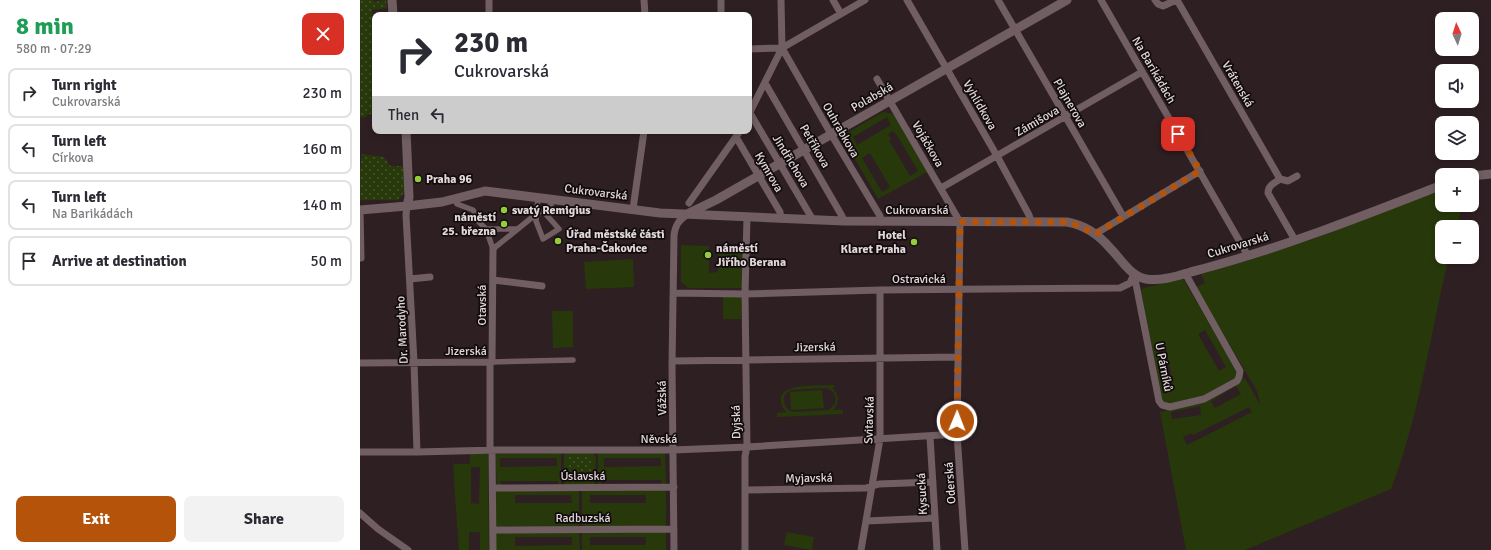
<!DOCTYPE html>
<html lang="en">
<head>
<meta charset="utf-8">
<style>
	:root { --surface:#fff; --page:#f2f2f3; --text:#2b2b33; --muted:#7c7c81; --line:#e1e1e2; --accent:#b45309 }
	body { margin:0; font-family:Signika,sans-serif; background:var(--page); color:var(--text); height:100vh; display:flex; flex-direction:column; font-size:15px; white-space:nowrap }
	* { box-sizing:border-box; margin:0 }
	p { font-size:13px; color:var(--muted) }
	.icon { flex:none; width:22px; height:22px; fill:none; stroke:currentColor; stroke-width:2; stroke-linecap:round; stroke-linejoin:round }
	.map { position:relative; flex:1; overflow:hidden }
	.sheet { display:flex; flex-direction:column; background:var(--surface); width:360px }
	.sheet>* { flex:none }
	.banner { position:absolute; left:12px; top:12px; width:380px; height:122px; border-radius:8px; box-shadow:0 2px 6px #0003; background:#fff; color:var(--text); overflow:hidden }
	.needle { width:26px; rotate:356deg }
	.buttons { position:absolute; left:1075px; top:12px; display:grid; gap:8px }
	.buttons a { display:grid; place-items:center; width:44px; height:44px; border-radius:8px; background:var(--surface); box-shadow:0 2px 6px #0003; font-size:20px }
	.pin { position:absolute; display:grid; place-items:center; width:34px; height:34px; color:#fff; margin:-17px; border-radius:8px; box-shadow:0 2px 6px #0006 }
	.me { position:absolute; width:44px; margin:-22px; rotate:1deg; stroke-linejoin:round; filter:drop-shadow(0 0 3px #0008) }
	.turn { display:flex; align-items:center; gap:14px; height:84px; padding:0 16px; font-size:18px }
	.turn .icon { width:52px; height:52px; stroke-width:2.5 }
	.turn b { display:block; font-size:28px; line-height:34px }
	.then { display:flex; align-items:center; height:38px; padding:0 16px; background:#0003; gap:8px; font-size:15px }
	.round { display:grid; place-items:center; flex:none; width:42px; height:42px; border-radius:8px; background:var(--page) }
	.head { display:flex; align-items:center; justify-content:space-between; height:68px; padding:0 16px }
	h1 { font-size:24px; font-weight:800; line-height:30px; color:#1e9e55 }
	.button { display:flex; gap:8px; margin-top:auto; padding:8px 16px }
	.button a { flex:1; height:46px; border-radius:8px; background:var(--accent); color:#fff; font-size:16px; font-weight:800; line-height:46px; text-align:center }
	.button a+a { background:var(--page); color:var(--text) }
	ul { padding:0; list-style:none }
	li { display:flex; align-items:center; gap:12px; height:50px; margin:0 8px 6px; padding:0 8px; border:2px solid var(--line); border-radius:8px }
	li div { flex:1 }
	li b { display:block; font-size:15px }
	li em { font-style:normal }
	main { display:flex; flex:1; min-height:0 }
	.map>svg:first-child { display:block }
	.grass { fill:#27390b; fill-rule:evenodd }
	.park { fill:url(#park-dots) }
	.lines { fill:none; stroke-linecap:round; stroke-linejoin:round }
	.pedestrian { stroke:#705e62; stroke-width:5.5 }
	.minor { stroke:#705e62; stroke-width:7 }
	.tertiary { stroke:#705e62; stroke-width:9 }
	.route { stroke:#b45309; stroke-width:7; stroke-dasharray:0 12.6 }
	.poi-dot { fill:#94cc3c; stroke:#110b0d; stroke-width:1.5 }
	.labels { text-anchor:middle; stroke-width:3.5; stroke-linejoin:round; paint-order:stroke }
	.street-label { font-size:12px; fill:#e2d8da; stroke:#110b0d }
	.poi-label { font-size:12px; font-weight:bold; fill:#e2d8da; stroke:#110b0d; text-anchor:start }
</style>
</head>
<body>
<main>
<section class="sheet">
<div class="head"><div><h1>8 min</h1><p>580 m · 07:29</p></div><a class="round" style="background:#d93025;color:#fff"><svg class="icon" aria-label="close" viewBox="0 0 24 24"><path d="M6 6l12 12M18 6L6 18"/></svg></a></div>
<ul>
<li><svg class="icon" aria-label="right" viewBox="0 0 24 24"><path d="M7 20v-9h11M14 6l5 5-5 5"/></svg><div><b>Turn right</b><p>Cukrovarská</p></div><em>230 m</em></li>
<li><svg class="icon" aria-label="left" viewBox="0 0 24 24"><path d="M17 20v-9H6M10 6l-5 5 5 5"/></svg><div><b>Turn left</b><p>Církova</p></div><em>160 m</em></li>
<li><svg class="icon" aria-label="left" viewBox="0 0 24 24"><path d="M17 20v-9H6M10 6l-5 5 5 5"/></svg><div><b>Turn left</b><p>Na Barikádách</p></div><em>140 m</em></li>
<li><svg class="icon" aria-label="arrive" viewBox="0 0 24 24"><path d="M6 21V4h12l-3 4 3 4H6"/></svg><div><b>Arrive at destination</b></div><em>50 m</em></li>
</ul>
<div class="button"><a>Exit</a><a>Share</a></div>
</section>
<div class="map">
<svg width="1131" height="550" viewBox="0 0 1131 550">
	<defs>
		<pattern id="park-dots" width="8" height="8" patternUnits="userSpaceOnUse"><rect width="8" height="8" fill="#27390b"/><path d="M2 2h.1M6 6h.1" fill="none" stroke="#46552e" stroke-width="1.8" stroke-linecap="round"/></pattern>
	</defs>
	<rect width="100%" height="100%" fill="#2e1f23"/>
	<path class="grass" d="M523,112L533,114L567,172L518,199L482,136ZM527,117L531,125L497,145L493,137ZM533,131L538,137L558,171L550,176L529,140L531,139L528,134ZM510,153L530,187L522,192L502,158Z
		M1082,190V205H1102L1097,227H1082V257H1089C1070,334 1060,414 1031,489L885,550H826L800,412L846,400L885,378L900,405L897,391L836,287L845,283L841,274L890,260L959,237ZM876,386L881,394L855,408L851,401ZM840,406L841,415L812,419L811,412ZM889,407L892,412L827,445L823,437L831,433L833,435Z
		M321,245L349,246V273L358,272V246L384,247V288H328L321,282Z
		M273,259L274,287L226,289L224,262Z
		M822,279L824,280L877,372L874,380L844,397L803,405L781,290L784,288ZM845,330L866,367L859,371L838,334ZM806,349L814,387L806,389L798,351Z
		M363,297H381V319H363Z
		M192,311H213V347L193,348Z
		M474,385V387L472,388C479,395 480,403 473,410H483V414L417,417V413L427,412C423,409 420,404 421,398C424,382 461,386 474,385ZM464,388C473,389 477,395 475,404L468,410L433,412C426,410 423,404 424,396L430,390Z
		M462,390L464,408L431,410L430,392Z
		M201,453V485H199L198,481H140L141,485H137L135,454ZM140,458H197V466L140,467Z
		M204,453H234L236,459L235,485H204Z
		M238,453H305L306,485H302L301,480H241V485H238ZM244,458H301V466L244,467Z
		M93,454L94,464H110V454H128L129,550H120V532H109V550H99L94,482ZM111,467H120L119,504L111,503Z
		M219,489V527L136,526V490ZM155,495H211L212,503H155Z
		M222,489H306V527H222ZM230,495H286V503H230Z
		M306,531V550H222V532ZM230,537H286V545H230Z
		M136,532H219L220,550H136ZM155,537H212V545L155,546Z
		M427,532L454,537L452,550L424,545Z"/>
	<path class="park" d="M0,0H13L14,2L26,0L27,8L12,10L13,20H15V113L7,115L6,117H0Z
		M2,154L24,157L30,166H43L44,193L38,200H0V171Z
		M207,456L231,457L232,482H206Z"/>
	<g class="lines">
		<path class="pedestrian" d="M178,197L176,221L183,239L199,229L183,211
			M95,199L97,204L113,210L119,222L126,229L133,249L175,215L191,205L192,199
			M126,229H158
			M132,362L213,360"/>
		<path class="minor" d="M129,0V15
			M284,0L285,15
			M361,0V15
			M473,0L481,14
			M547,0L637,156L669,215L671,222
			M638,0L763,216
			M741,0L888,256
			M795,0L798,4L803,6L816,0
			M817,0L920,179
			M422,48L471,134L520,216L521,222
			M422,48L505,0
			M389,49L422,48
			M517,79L600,222L597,434L605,550
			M405,83L482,216L484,221
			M390,113L453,220
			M389,114L422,48L421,0
			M376,137L420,212L421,219
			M581,188L782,72
			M329,203L380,131
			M47,206L46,215L54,362L57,452
			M273,209L284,131
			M735,234L840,171
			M935,240L908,193C908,185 915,183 920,179L928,181L937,176
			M0,258H1L0,210
			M774,274L799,401L802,405L810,407L844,399L877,381L879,377L880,371L825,273
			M50,279L70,277
			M133,280L182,286
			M313,293L385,294L520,290L760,288L770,283L774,274
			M313,361L598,357
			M130,362V450
			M0,363L132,362L133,249
			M570,437L577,550
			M132,450L133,550
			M0,452H57L137,450H313L387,447L597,434
			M133,488L314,487
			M386,490L506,488L519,484L573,482
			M0,513L18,529L48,550
			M506,521L575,518
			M133,530L314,529
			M314,550L312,366L314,236C315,225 319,220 328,214
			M385,550V456L387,447L385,294L387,217
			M501,550L520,439V290"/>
		<path class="tertiary" d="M32,0L33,15
			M46,131L49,197L47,206
			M1112,176L1131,174
			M0,210L47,206L82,202L125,191L300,213L484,221L707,222C724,225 739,235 750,248C761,259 770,276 786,279C804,282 825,273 842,269C924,247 1003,216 1082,185
			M329,213L356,200L707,0"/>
	</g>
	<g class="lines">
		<path class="route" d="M597,421L600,222H707L720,226L735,234L840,171L818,134"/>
	</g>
	<g class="poi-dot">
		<circle cx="58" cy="179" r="4"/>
		<circle cx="144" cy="210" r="4"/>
		<circle cx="144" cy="224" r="4"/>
		<circle cx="198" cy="241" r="4"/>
		<circle cx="554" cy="242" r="4"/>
		<circle cx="348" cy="255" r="4"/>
	</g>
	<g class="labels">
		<g class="street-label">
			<text transform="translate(794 70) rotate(60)" y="4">Na Barikádách</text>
			<text transform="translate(878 84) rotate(60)" y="4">Vrátenská</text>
			<text transform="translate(512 97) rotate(-30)" y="4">Polabská</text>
			<text transform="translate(710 103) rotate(60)" y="4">Plajnerova</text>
			<text transform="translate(620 105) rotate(60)" y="4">Vyhlídkova</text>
			<text transform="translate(677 121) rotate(-30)" y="4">Zámišova</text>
			<text transform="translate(481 130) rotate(60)" y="4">Ouhrabkova</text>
			<text transform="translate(568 144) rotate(60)" y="4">Vojáčkova</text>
			<text transform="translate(455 146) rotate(60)" y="4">Petříkova</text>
			<text transform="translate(431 161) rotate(59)" y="4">Jindřichova</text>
			<text transform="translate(409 172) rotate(60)" y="4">Kymrova</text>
			<text transform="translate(236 192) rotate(7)" y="4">Cukrovarská</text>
			<text x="557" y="214">Cukrovarská</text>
			<text transform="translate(878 245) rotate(-17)" y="4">Cukrovarská</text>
			<text x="559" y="283">Ostravická</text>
			<text transform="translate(122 305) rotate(-90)" y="4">Otavská</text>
			<text transform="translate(42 330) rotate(-93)" y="4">Dr. Marodyho</text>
			<text transform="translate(455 347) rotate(-1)" y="4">Jizerská</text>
			<text x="106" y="355">Jizerská</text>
			<text transform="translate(804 367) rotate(79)" y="4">U Párníků</text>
			<text transform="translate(302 398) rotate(-91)" y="4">Vážská</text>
			<text transform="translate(509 420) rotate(-88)" y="4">Svitavská</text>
			<text transform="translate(376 422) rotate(-91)" y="4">Dyjská</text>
			<text x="299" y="443">Něvská</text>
			<text x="223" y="480">Úslavská</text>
			<text transform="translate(449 478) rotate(-1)" y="4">Myjavská</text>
			<text transform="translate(590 483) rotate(-94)" y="4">Oderská</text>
			<text transform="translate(562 494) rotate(-93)" y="4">Kysucká</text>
			<text x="223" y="522">Radbuzská</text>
		</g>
		<g class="poi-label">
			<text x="66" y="183">Praha 96</text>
			<text x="152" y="214">svatý Remigius</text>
			<text x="136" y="221" text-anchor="end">náměstí<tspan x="136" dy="14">25. března</tspan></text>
			<text x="206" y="238">Úřad městské části<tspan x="206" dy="14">Praha-Čakovice</tspan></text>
			<text x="546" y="239" text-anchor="end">Hotel<tspan x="546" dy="14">Klaret Praha</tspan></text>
			<text x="356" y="252">náměstí<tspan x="356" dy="14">Jiřího Berana</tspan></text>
		</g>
	</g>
</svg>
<div class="buttons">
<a><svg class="needle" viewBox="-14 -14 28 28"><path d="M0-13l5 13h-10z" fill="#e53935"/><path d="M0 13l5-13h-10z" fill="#7c7c81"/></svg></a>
<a><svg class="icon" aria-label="sound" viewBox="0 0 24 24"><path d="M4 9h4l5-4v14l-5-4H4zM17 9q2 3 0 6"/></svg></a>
<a><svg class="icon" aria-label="layers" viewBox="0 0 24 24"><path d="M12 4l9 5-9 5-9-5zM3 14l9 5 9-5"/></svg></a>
<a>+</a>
<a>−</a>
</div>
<div class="pin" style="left:818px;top:134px;background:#d93025"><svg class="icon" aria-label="arrive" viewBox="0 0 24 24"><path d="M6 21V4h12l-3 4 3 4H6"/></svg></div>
<svg class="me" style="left:597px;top:421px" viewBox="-20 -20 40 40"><circle r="17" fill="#b45309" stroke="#fff" stroke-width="3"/><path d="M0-11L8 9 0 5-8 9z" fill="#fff"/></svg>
<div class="banner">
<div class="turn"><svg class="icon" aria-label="right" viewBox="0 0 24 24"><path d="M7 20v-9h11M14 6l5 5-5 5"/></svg><div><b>230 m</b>Cukrovarská</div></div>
<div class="then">Then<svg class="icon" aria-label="left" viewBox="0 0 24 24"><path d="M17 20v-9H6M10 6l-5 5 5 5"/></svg></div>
</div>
</div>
</main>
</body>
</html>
